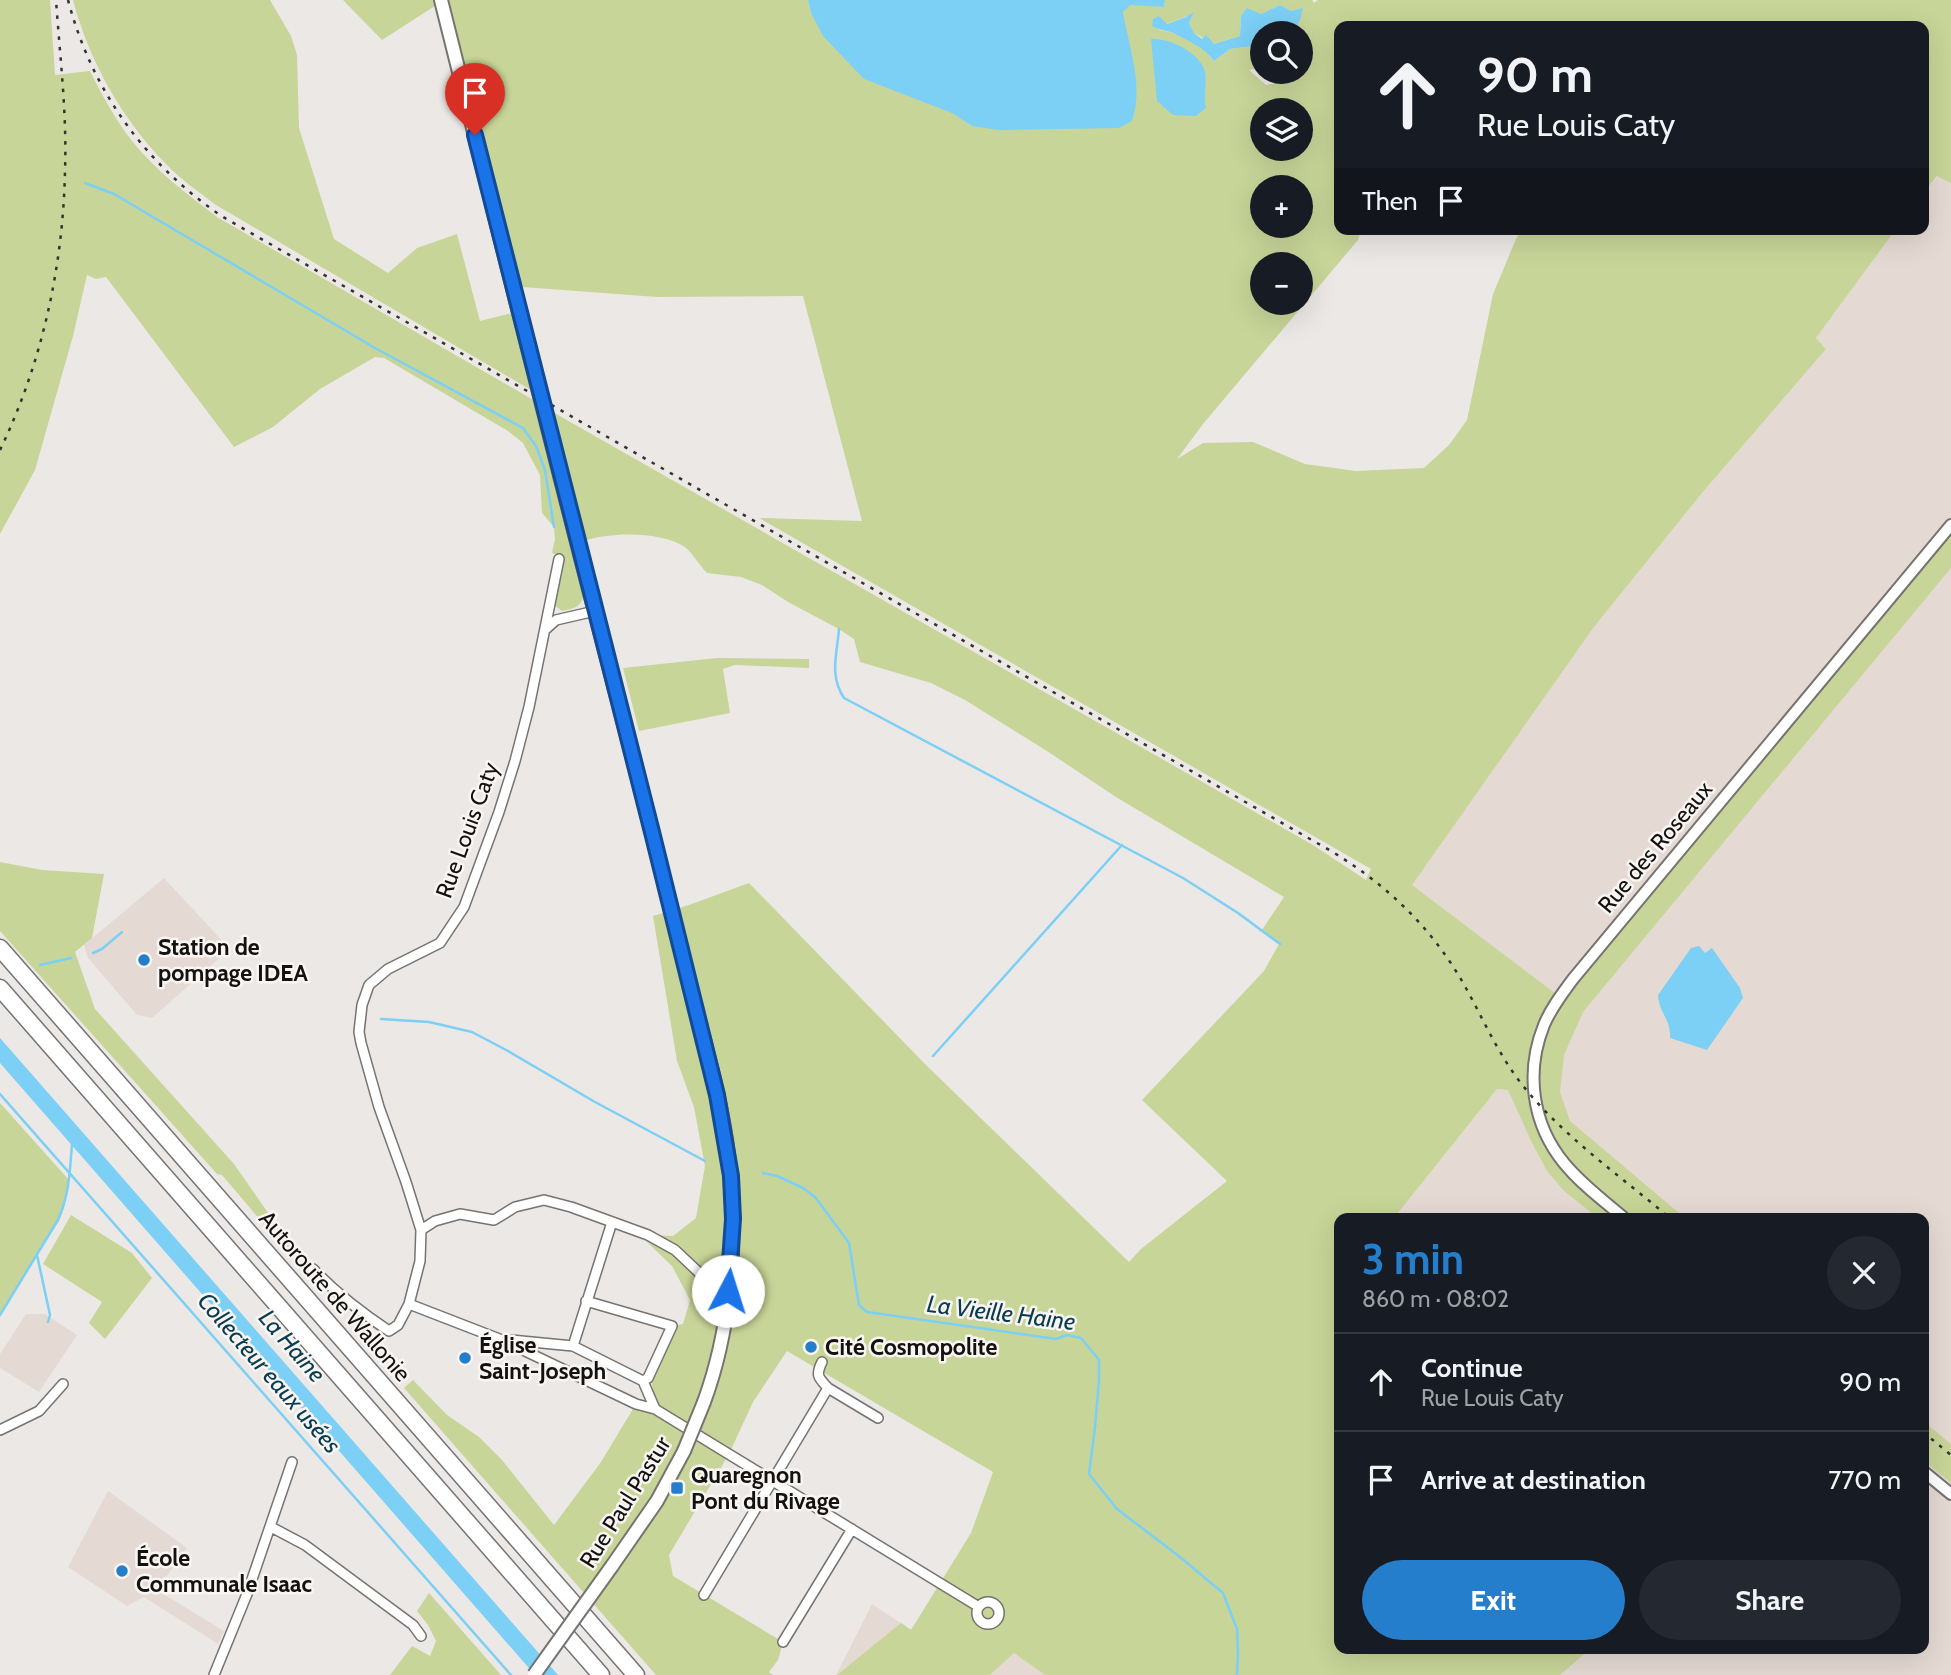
<!DOCTYPE html>
<html lang="en">
<head>
<meta charset="utf-8">
<style>
	:root { --surface:#171b24; --page:#242831; --text:#f1f3f6; --muted:#9ea1a6; --line:#363941; --accent:#257ecb }
	body { margin:0; font-family:Cabin,sans-serif; background:var(--page); color:var(--text); height:100vh; display:flex; flex-direction:column; font-size:26px; white-space:nowrap }
	* { box-sizing:border-box; margin:0 }
	p { font-size:23px; color:var(--muted) }
	.icon { flex:none; width:38px; height:38px; fill:none; stroke:currentColor; stroke-width:2; stroke-linecap:round; stroke-linejoin:round }
	.map { position:relative; flex:1; overflow:hidden }
	.details { position:absolute; left:1334px; top:1213px; width:595px; height:441px; display:flex; flex-direction:column; background:var(--surface); border-radius:14px; box-shadow:0 7px 28px #0002 }
	.details>* { flex:none }
	.banner { position:absolute; left:1334px; top:21px; width:595px; height:214px; border-radius:14px; box-shadow:0 7px 28px #0002; background:#171b24; color:var(--text); overflow:hidden }
	.fabs { position:absolute; left:1250px; top:21px; display:grid; gap:14px }
	.fabs a { display:grid; place-items:center; width:63px; height:63px; border-radius:50%; background:var(--surface); box-shadow:0 7px 28px #0002; font-size:35px }
	.pin { position:absolute; display:grid; place-items:center; width:60px; height:60px; color:#fff; margin:-72px -30px; border-radius:50% 50% 50% 0; rotate:-45deg; box-shadow:0 0 7px #0007 }
	.pin .icon { rotate:45deg }
	.me { position:absolute; width:77px; margin:-38px; rotate:5deg; stroke-linejoin:round; filter:drop-shadow(0 0 5px #0008) }
	.turn { display:flex; align-items:center; gap:24px; height:147px; padding:0 28px; font-size:32px }
	.turn .icon { width:91px; height:91px; stroke-width:2.5 }
	.turn b { display:block; font-size:49px; line-height:60px }
	.then { display:flex; align-items:center; height:66px; padding:0 28px; background:#0003; gap:14px; font-size:26px }
	.round { display:grid; place-items:center; flex:none; width:74px; height:74px; border-radius:37px; background:var(--page) }
	.headline { display:flex; align-items:center; justify-content:space-between; height:119px; padding:0 28px }
	h1 { font-size:42px; font-weight:800; line-height:52px; color:var(--accent) }
	.cta { display:flex; gap:14px; margin-top:auto; padding:14px 28px }
	.cta a { flex:1; height:80px; border-radius:42px; background:var(--accent); color:#fff; font-size:28px; font-weight:800; line-height:80px; text-align:center }
	.cta a+a { background:var(--page); color:var(--text) }
	ul { padding:0; list-style:none }
	li { display:flex; align-items:center; gap:21px; height:98px; padding:0 28px; border-top:2px solid var(--line) }
	li div { flex:1 }
	li b { display:block; font-size:26px }
	li em { font-style:normal }
	.map>svg:first-child { display:block }
	.built { fill:#e5dad3 }
	.green { fill:#c8d598; fill-rule:evenodd }
	.water { fill:#7ccff5 }
	.lines { fill:none; stroke-linecap:round; stroke-linejoin:round }
	.stream { stroke:#7ccff5; stroke-width:2.5 }
	.minor-casing { stroke:#767371; stroke-width:12 }
	.tertiary-casing { stroke:#767371; stroke-width:14 }
	.secondary-casing { stroke:#767371; stroke-width:16 }
	.motorway-casing { stroke:#767371; stroke-width:19 }
	.minor { stroke:#fff; stroke-width:9 }
	.tertiary { stroke:#fff; stroke-width:10 }
	.secondary { stroke:#fff; stroke-width:12 }
	.motorway { stroke:#fff; stroke-width:16 }
	.rail { stroke:#343331; stroke-width:2.5; stroke-dasharray:3.5 7; stroke-linecap:butt }
	.secondary-bridge-casing { stroke:#767371; stroke-width:16; stroke-linecap:butt }
	.secondary-bridge { stroke:#fff; stroke-width:12 }
	.route-casing { stroke:#114b97; stroke-width:18 }
	.route { stroke:#1a73e8; stroke-width:12 }
	.poi-dot { fill:#257ecb; stroke:#f9f5f3; stroke-width:2.5 }
	.labels { text-anchor:middle; stroke-width:5; stroke-linejoin:round; paint-order:stroke }
	.street-label { font-size:23px; fill:#131211; stroke:#f9f5f3 }
	.poi-label { font-size:23px; font-weight:bold; fill:#131211; stroke:#f9f5f3; text-anchor:start }
	.water-label { font-size:24px; font-style:italic; fill:#083c4f; stroke:#f9f5f3 }
</style>
</head>
<body>
<div class="map">
<svg width="1951" height="1675" viewBox="0 0 1951 1675">
	<rect width="100%" height="100%" fill="#ece8e6"/>
	<path class="built" d="M1951,161V1675H1178L1339,1648H1923V1218H1394L1497,1089L1506,1090L1411,885L1594,627L1702,493L1826,349L1816,338L1896,229H1923V194Z
		M164,878L230,949L152,1018L137,1015L88,958L84,945Z
		M26,1314H45L77,1335L39,1392L0,1368V1354Z
		M108,1491L187,1548L157,1590L224,1631L218,1644L144,1597L127,1606L68,1567Z
		M872,1604L911,1630L915,1623L981,1675H836Z
		M1014,1653L1045,1675H990Z"/>
	<path class="green" d="M0,0H50L55,75L90,71C102,95 115,119 132,141C156,171 187,194 217,217L537,402L584,594C582,607 573,609 562,611L554,605L562,557L552,553L555,539L554,527L542,513L540,475L523,443L508,431L384,358L375,357L320,389L273,427L234,447L106,277L96,279L87,275L73,336L35,470L0,534Z
		M73,0H270L291,36L297,55L299,128L334,239L388,273L417,248L457,234L480,321L516,312L536,393L216,205C199,192 181,180 166,164C122,119 89,61 73,0Z
		M343,0H436L438,4L382,40Z
		M447,0H808L811,13L972,126L1125,27L1123,12L1130,4L1164,7L1165,0H1312L1314,3L1318,0H1951V183L1937,176L1923,194V26H1339V229H1361L1358,240L1203,424L1177,459L1203,443L1253,442L1305,464L1356,471L1424,468L1449,445L1467,420L1493,294L1516,239L1522,229H1896L1816,338L1826,349L1702,493L1594,627L1412,885L1560,997L1951,525V568L1583,1012L1564,1055L1560,1092L1570,1121L1685,1218H1598L1564,1191L1547,1171L1532,1143L1508,1090L1497,1089L1394,1218H1339V1648L1590,1649L1560,1675H1045L1014,1653L990,1675H837L901,1623L911,1630L971,1533L993,1472L787,1351L753,1402L729,1454L669,1555L673,1576L783,1642L778,1660L769,1672L773,1675H656L404,1388L413,1380L447,1415L479,1437L502,1460L554,1525L601,1462L636,1404L655,1409L652,1383L674,1326L683,1324L690,1300L672,1266L646,1241L648,1235L673,1236L696,1218L705,1166L694,1107L677,1061L653,916L689,905L749,883L926,1065L1129,1262L1141,1249L1227,1181L1142,1100L1264,971L1279,944L1262,930L1284,897L1116,797L1050,753L965,700L931,683L860,662L854,639L839,629L788,602L762,585L741,577L707,573C701,567 692,553 686,548C663,531 610,532 584,541L551,411L1313,845L1366,880L1371,869L759,518L862,521L803,296L657,297L522,287ZM1280,5L1300,20L1294,33H1300V72H1287L1289,74V80L1266,85L1249,70L1262,67V55L1253,46L1230,49L1214,61C1202,46 1178,32 1159,30V16L1166,24L1193,14L1189,23L1194,33L1214,44L1240,36L1241,16L1261,14ZM1262,110H1300V149H1262ZM1262,187H1300V226H1262ZM1262,264H1300V303H1262Z
		M717,658L809,659V668L735,665L723,669L730,713L639,731L623,668Z
		M0,862L42,870L104,874L92,938L75,952L95,1009L234,1164L294,1250L295,1261L222,1175L217,1174L0,931Z
		M0,1103L69,1180L64,1206L58,1220L0,1315Z
		M71,1215L132,1253L152,1278L105,1339L89,1323L102,1302L43,1264Z
		M1923,1421L1951,1444V1483L1923,1460Z
		M429,1593L501,1675H390L412,1646L430,1656L436,1641L428,1625L417,1611Z"/>
	<path class="water" d="M808,0H1165L1164,7L1130,5L1123,12C1129,48 1144,85 1132,121L1119,128L998,130L972,126L952,113L864,79L823,36L811,13Z
		M1280,5L1291,11L1303,8L1300,20L1294,33H1262V55L1253,46L1230,49L1214,61C1204,48 1188,40 1173,33C1165,30 1159,30 1152,26L1153,19L1159,16L1167,24L1186,17L1194,12L1189,23L1194,33L1202,39L1206,35L1214,44L1240,36L1241,16L1247,8L1261,14Z
		M1151,39C1169,38 1197,51 1204,69C1208,77 1203,97 1206,108L1196,116L1173,115L1157,101Z
		M1699,946L1705,953L1712,948L1740,988L1743,998L1707,1050L1670,1038C1671,1019 1659,1013 1658,995L1691,948Z
		M0,1038L558,1675H535L0,1063Z"/>
	<g class="lines">
		<path class="stream" d="M85,183L114,194L375,348L523,428L536,446L545,470L554,527
			M839,629C837,655 829,675 844,698L1183,878L1238,913L1280,944
			M93,953L102,949L122,932
			M40,965L71,958
			M381,1019L429,1022L472,1032L508,1051L595,1102L705,1161
			M933,1056L1122,845
			M0,1094L511,1675
			M763,1173L777,1176L803,1188L815,1197L824,1209L849,1243L859,1305L867,1312L1056,1339L1067,1335L1081,1338L1099,1360V1380L1095,1427L1089,1474L1117,1509L1180,1557L1223,1593L1237,1629L1238,1653L1237,1675
			M37,1255L50,1315L48,1322
			M0,1315L58,1220C69,1196 70,1170 72,1144"/>
		<defs>
			<path id="minor" d="M546,629L556,620L595,611
				M421,1230L435,1221L460,1214L494,1220L515,1207L544,1200L571,1207L648,1235L675,1250L709,1282L728,1291
				M313,1269C336,1293 362,1313 389,1331L398,1325L409,1304L420,1261L421,1230L406,1182L379,1107L361,1043L359,1032L362,1005L369,985L388,969L440,943L464,907L499,812L515,761L529,707L559,559
				M409,1304L502,1340L636,1404L655,1409L979,1607
				M511,1340L573,1346L643,1381L648,1378L672,1326L586,1301
				M573,1346L612,1222
				M643,1381L655,1409
				M828,1388L878,1418
				M0,1430L39,1411L63,1384
				M271,1527L305,1545L413,1625L421,1636
				M704,1595L828,1388C819,1378 815,1376 822,1362
				M977 1613a11 11 0 1 1 22 0a11 11 0 1 1-22 0Z
				M783,1642L852,1529
				M214,1675L247,1594L292,1462"/>
			<path id="tertiary" d="M1624,1218C1604,1201 1581,1184 1564,1163C1532,1124 1525,1072 1544,1025C1551,1008 1562,994 1573,979L1951,525
				M1923,1471L1951,1494"/>
			<path id="secondary" d="M441,0C501,239 559,478 622,716C646,810 670,903 693,997C707,1053 726,1116 730,1174C737,1249 730,1331 704,1402
				M612,1566L657,1501L684,1451"/>
			<path id="motorway" d="M0,948L636,1675
				M0,988L601,1675"/>
		</defs>
		<use href="#minor" class="minor-casing"/>
		<use href="#tertiary" class="tertiary-casing"/>
		<use href="#secondary" class="secondary-casing"/>
		<use href="#motorway" class="motorway-casing"/>
		<use href="#minor" class="minor"/>
		<use href="#tertiary" class="tertiary"/>
		<use href="#secondary" class="secondary"/>
		<use href="#motorway" class="motorway"/>
		<path class="rail" d="M68,0C92,91 145,164 223,217L1331,851C1389,886 1435,931 1467,990C1484,1021 1498,1053 1520,1082C1561,1135 1619,1175 1670,1218
			M0,450C42,363 63,267 65,171C67,114 60,57 56,0
			M1923,1432L1951,1455"/>
		<defs>
			<path id="secondary-bridge" d="M684,1451L704,1402
				M534,1675L612,1566"/>
		</defs>
		<use href="#secondary-bridge" class="secondary-bridge-casing"/>
		<use href="#secondary-bridge" class="secondary-bridge"/>
	</g>
	<g class="lines">
		<defs>
			<path id="route" d="M475,135L652,832L717,1095L731,1176L733,1219L728,1291"/>
		</defs>
		<use href="#route" class="route-casing"/>
		<use href="#route" class="route"/>
	</g>
	<g class="poi-dot">
		<circle cx="144" cy="960" r="7"/>
		<circle cx="811" cy="1347" r="7"/>
		<circle cx="465" cy="1358" r="7"/>
		<rect x="670" y="1481" width="14" height="14" rx="3.5"/>
		<circle cx="122" cy="1571" r="7"/>
	</g>
	<g class="labels">
		<g class="street-label">
			<text transform="translate(467 830) rotate(-70)" y="8">Rue Louis Caty</text>
			<text transform="translate(1655 847) rotate(-50)" y="8">Rue des Roseaux</text>
			<text transform="translate(335 1296) rotate(49)" y="8">Autoroute de Wallonie</text>
			<text transform="translate(625 1502) rotate(-58)" y="8">Rue Paul Pastur</text>
		</g>
		<g class="poi-label">
			<text x="158" y="955">Station de<tspan x="158" dy="26">pompage IDEA</tspan></text>
			<text x="479" y="1353">Église<tspan x="479" dy="26">Saint-Joseph</tspan></text>
			<text x="825" y="1355">Cité Cosmopolite</text>
			<text x="691" y="1483">Quaregnon<tspan x="691" dy="26">Pont du Rivage</tspan></text>
			<text x="136" y="1566">École<tspan x="136" dy="26">Communale Isaac</tspan></text>
		</g>
		<g class="water-label">
			<text transform="translate(1001 1313) rotate(7)" y="8">La Vieille Haine</text>
			<text transform="translate(292 1346) rotate(49)" y="8">La Haine</text>
			<text transform="translate(269 1373) rotate(49)" y="8">Collecteur eaux usées</text>
		</g>
	</g>
</svg>
<div class="fabs">
<a><svg class="icon" aria-label="search" viewBox="0 0 24 24"><circle cx="10" cy="10" r="6"/><path d="M15 15l6 6"/></svg></a>
<a><svg class="icon" aria-label="layers" viewBox="0 0 24 24"><path d="M12 4l9 5-9 5-9-5zM3 14l9 5 9-5"/></svg></a>
<a>+</a>
<a>−</a>
</div>
<div class="pin" style="left:475px;top:135px;background:#d93025"><svg class="icon" aria-label="arrive" viewBox="0 0 24 24"><path d="M6 21V4h12l-3 4 3 4H6"/></svg></div>
<svg class="me" style="left:728px;top:1291px" viewBox="-20 -20 40 40"><circle r="19" fill="#fff"/><path d="M0-13L10 11 0 6-10 11z" fill="#1a73e8"/></svg>
<div class="banner">
<div class="turn"><svg class="icon" aria-label="ahead" viewBox="0 0 24 24"><path d="M12 20V5M6 11l6-6 6 6"/></svg><div><b>90 m</b>Rue Louis Caty</div></div>
<div class="then">Then<svg class="icon" aria-label="arrive" viewBox="0 0 24 24"><path d="M6 21V4h12l-3 4 3 4H6"/></svg></div>
</div>
<section class="details">
<div class="headline"><div><h1>3 min</h1><p>860 m · 08:02</p></div><a class="round"><svg class="icon" aria-label="close" viewBox="0 0 24 24"><path d="M6 6l12 12M18 6L6 18"/></svg></a></div>
<ul>
<li><svg class="icon" aria-label="ahead" viewBox="0 0 24 24"><path d="M12 20V5M6 11l6-6 6 6"/></svg><div><b>Continue</b><p>Rue Louis Caty</p></div><em>90 m</em></li>
<li><svg class="icon" aria-label="arrive" viewBox="0 0 24 24"><path d="M6 21V4h12l-3 4 3 4H6"/></svg><div><b>Arrive at destination</b></div><em>770 m</em></li>
</ul>
<div class="cta"><a>Exit</a><a>Share</a></div>
</section>
</div>
</body>
</html>
